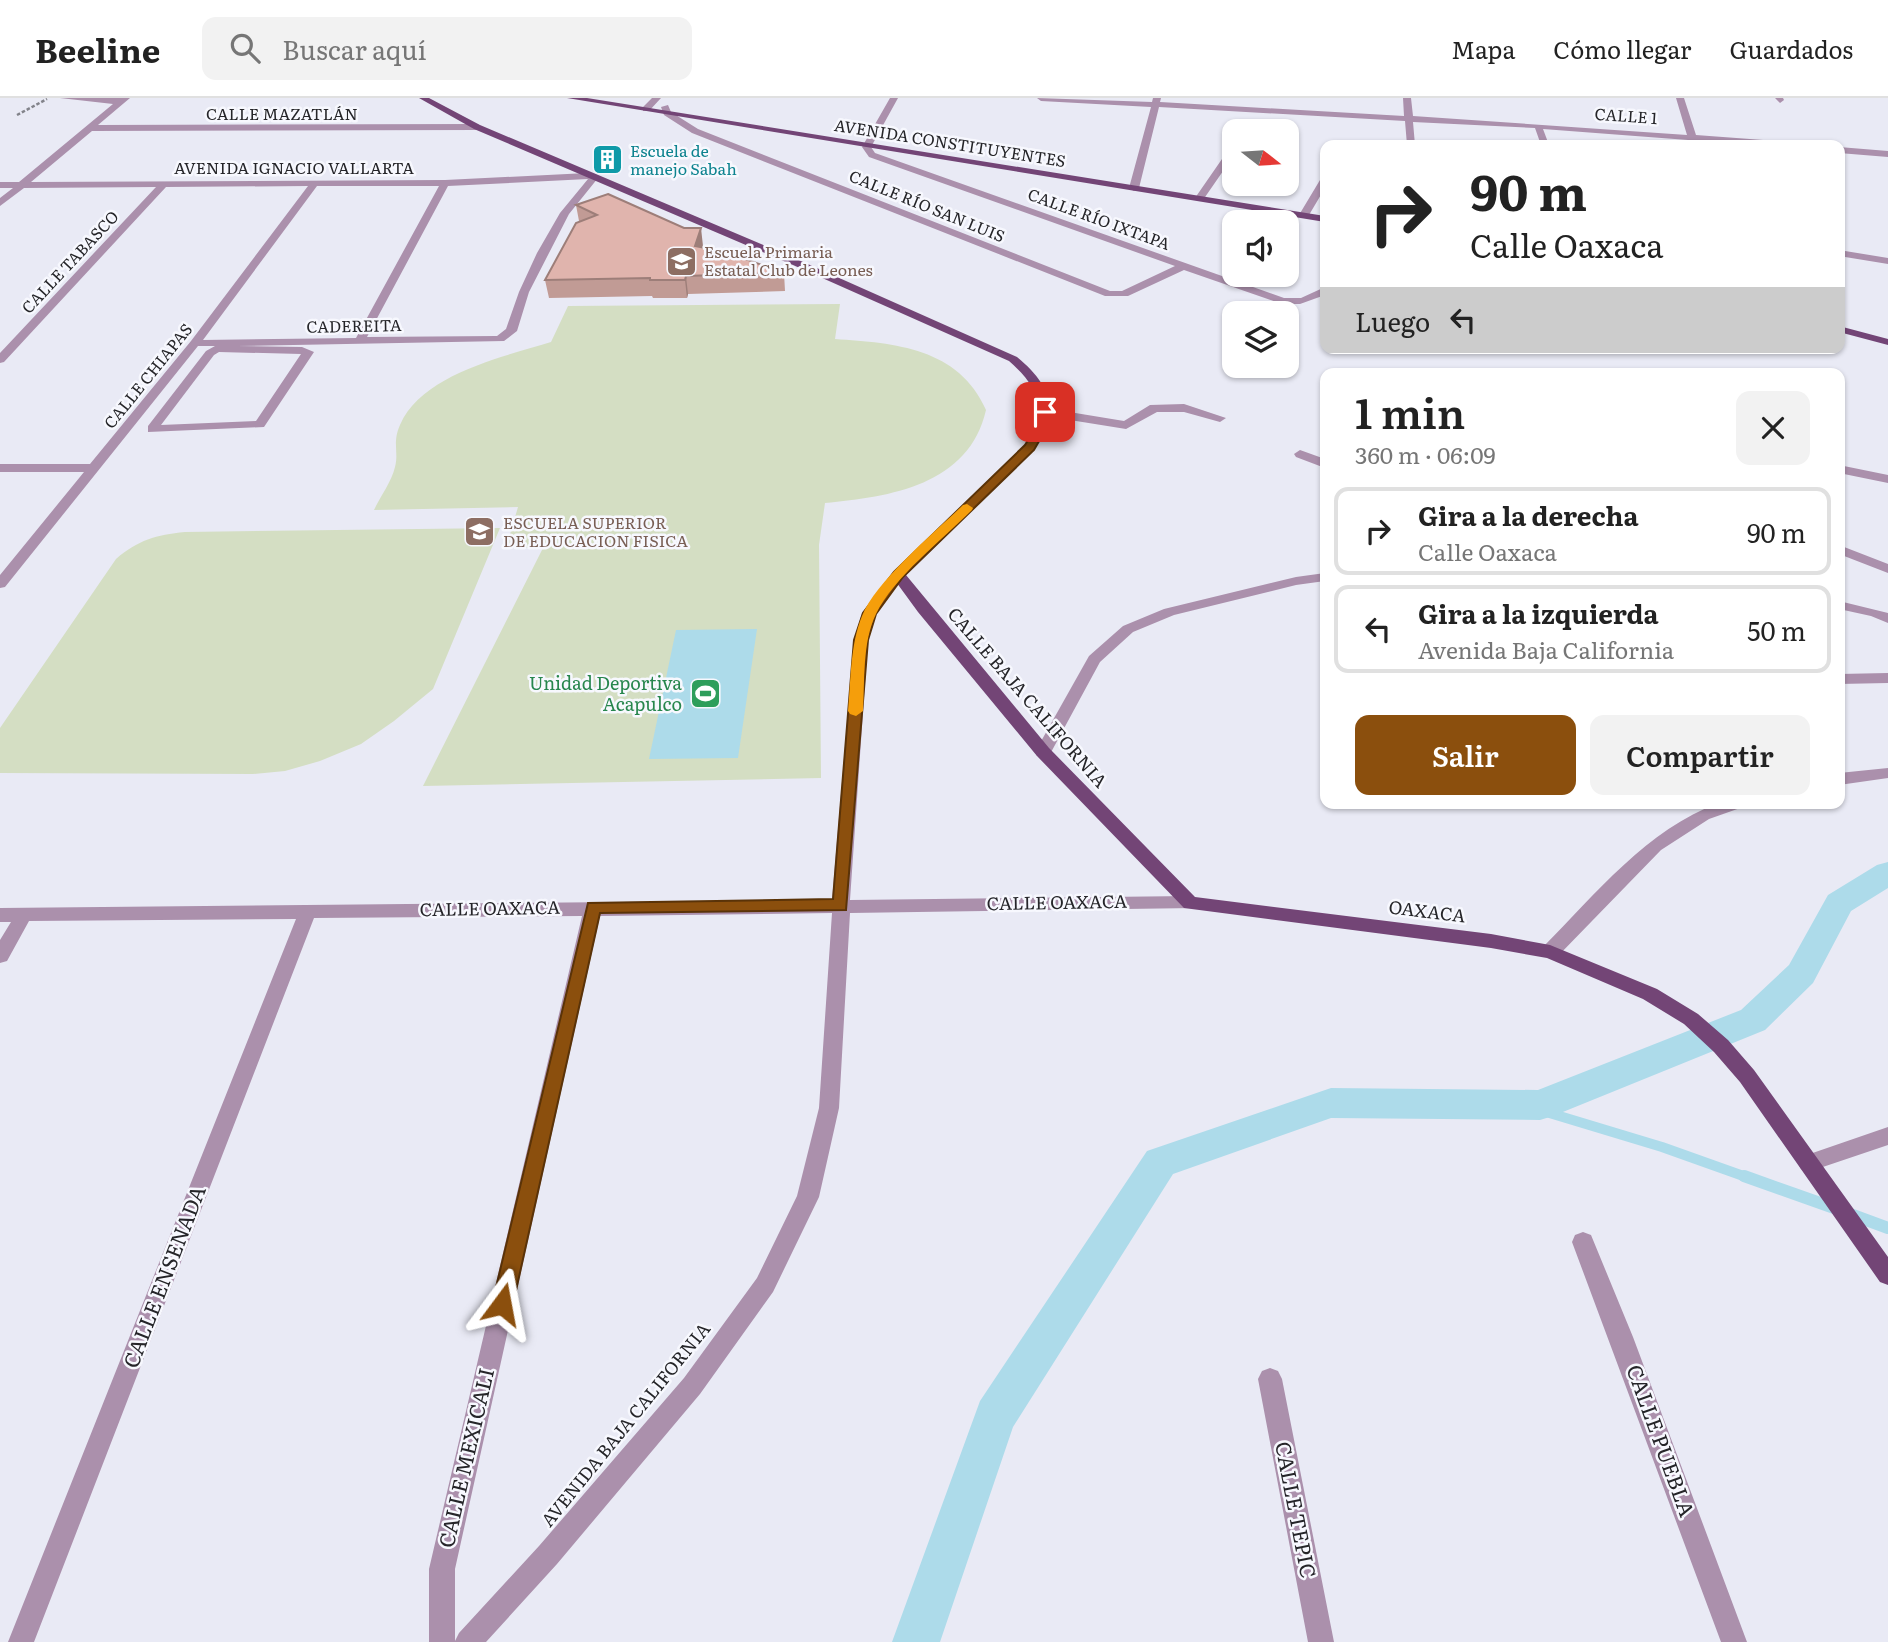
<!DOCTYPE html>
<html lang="es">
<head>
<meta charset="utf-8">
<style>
	:root { --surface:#fff; --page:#f2f2f2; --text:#222; --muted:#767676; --line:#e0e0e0; --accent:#8b4f0d }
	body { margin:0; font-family:Literata,serif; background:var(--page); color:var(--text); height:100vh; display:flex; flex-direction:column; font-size:26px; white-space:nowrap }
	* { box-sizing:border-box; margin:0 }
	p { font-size:23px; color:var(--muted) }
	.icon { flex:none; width:38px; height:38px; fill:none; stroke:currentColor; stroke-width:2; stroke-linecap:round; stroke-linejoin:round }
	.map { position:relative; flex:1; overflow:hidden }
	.details { position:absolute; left:1320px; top:270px; width:525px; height:441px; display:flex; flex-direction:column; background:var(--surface); border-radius:14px; box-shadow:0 2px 5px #0004 }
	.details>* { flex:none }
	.banner { position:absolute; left:1320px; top:42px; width:525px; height:214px; border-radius:14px; box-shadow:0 2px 5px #0004; background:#fff; color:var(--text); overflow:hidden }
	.needle { width:46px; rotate:107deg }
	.fabs { position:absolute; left:1222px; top:21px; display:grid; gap:14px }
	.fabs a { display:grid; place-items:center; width:77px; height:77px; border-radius:14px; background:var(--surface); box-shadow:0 2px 5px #0004; font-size:35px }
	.pin { position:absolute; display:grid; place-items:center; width:60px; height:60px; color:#fff; margin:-30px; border-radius:14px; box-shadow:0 4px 10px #0006 }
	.me { position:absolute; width:77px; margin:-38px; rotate:13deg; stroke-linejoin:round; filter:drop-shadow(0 0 5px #0008) }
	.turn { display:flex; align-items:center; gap:24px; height:147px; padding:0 35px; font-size:32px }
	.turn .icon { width:91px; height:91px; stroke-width:2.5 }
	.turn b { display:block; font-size:49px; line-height:60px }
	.then { display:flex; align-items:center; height:66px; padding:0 35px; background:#0003; gap:14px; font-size:26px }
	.round { display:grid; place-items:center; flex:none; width:74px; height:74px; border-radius:14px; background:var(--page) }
	.summary { display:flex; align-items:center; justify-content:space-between; height:119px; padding:0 35px }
	h1 { font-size:42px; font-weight:600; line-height:52px }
	.button { display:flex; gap:14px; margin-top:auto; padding:14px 35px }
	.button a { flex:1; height:80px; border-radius:14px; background:var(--accent); color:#fff; font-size:28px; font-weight:600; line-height:80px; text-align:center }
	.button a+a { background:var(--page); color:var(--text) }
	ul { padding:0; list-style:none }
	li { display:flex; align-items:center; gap:21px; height:88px; margin:0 14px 10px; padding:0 21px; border:4px solid var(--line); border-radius:14px }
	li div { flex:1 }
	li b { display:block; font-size:26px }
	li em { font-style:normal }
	header { display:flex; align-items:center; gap:42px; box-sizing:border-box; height:98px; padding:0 35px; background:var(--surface); border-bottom:2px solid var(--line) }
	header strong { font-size:33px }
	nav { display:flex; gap:38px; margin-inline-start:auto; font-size:24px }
	.search { width:490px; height:63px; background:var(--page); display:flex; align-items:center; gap:18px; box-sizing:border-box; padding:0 24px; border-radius:14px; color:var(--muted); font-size:26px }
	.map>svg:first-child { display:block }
	.green { fill:#d4dec3 }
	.water { fill:#addbea }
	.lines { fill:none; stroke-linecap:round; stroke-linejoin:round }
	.stream-far1 { stroke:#addbea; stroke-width:10 }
	.stream { stroke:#addbea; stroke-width:12 }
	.canal { fill:#addbea; fill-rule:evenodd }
	.path { stroke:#82838a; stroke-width:2.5; stroke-dasharray:3.5 2; stroke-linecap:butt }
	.minor { fill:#ab90ac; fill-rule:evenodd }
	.major { fill:#734576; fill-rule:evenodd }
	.wall { fill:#c19b95 }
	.shaded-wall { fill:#9d7e79 }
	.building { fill:#e0b4ad; stroke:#9d7e79; stroke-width:2 }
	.route { fill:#8b4f0d; stroke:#5a3308; stroke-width:2 }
	.slow { fill:#f59e0b }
	.labels { text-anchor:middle; stroke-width:5; stroke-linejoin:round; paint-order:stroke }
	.far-street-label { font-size:16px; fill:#252529; stroke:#f7f8fe }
	.far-culture-label { font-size:16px; fill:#0d838f; stroke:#f7f8fe; text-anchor:start }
	.far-education-label { font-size:16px; fill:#785e54; stroke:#f7f8fe; text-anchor:start }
	.leisure-label { font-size:18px; fill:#27864d; stroke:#f7f8fe; text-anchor:end }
	.street-label { font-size:18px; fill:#252529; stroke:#f7f8fe }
	.near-street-label { font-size:21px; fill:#252529; stroke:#f7f8fe }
</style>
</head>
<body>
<header>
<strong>Beeline</strong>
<div class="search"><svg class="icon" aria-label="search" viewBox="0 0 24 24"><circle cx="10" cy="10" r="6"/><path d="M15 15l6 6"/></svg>Buscar aquí</div>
<nav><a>Mapa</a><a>Cómo llegar</a><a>Guardados</a></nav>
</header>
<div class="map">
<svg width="1888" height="1544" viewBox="0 0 1888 1544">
	<rect width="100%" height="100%" fill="#e9eaf5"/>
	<path class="green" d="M840,206L835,241C895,245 959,250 986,312C969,387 890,399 825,405L819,447L821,680L423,688L543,450H506L518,409L374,412C380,399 392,383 395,369C399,354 392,345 400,327C422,276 503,259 551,244L568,208Z
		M500,430L433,591L394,623L361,646L320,663L285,673L253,676L0,675V630L116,461C138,442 156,437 185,434Z"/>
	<path class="water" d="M757,531L738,660L649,661L676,532Z"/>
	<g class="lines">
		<path class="stream-far1" d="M1523,1007L1662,1049L1749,1080"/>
		<path class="stream" d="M1744,1078L1837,1111
			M1850,1116L1888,1130"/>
		<path class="canal" d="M1888,764V790L1851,813L1813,885L1765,932L1553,1018L1540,1022L1331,1020L1173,1076L1013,1329L940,1544H892L980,1303L1147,1053L1331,990L1538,992L1741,912L1789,867L1828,797L1877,767Z"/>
		<path class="path" d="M17,17L47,1"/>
		<path class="minor" d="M60,0H130L98,27L477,26L481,29L477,32L92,33L31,84L445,82L587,75L598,80L569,116L529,194L517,233L504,243L237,248L302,249L314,254L264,329L148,334V328L206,253L215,248H198L5,489L0,490V477L84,374H0V366H90L191,243L308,88L166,89L4,264L0,265V255L156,89L24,90L0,108V100L13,90H0V84H19L113,6ZM588,81L560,115L537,155L519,194L506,231L497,238L367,239L448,88ZM317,88H439L356,240L203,242ZM219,254L301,256L256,323L161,327L214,257Z
			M652,0H661L649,13H643V9Z
			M890,0H898L871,49L875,55L1284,200H1301L1325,189V197L1300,206H1282L1184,172L1128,198H1105L692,35L664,17L661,9L668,7L671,14L698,31L1110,193H1122L1175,168L869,59L862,49Z
			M1037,0L1152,4L1153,0H1161L1160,4L1404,18L1403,0H1411L1413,18L1687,37L1676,0H1684L1696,37L1790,44L1794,47L1697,43L1698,47H1690L1688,42L1543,31L1549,47H1541L1535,30L1413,24L1415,47H1407L1405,23L1159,9L1139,90L1134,93L1129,90L1151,9L1041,3Z
			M1775,0H1783L1784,2L1780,5Z
			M1839,49L1888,53V59L1839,55Z
			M1222,61L1230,63L1203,102H1197L1195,100Z
			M1325,79V90L1309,117L1301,119L1299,117L1320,82Z
			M1839,152L1888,160V166L1839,158Z
			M1184,306L1226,320L1220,324L1184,314H1157L1126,331L1045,318L1039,314L1045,310L1124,323L1150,307Z
			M1300,352L1325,361V370L1296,359L1294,356Z
			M1839,367L1888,377V385L1839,375Z
			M1839,447L1888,466V475L1839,456Z
			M898,473L905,477L876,515L868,542L850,802L1190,798L1196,800L1199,805L1196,810L850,815L839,1010L819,1099L773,1194L700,1296L557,1466L486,1544H429V1471L582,818L314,820L34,1544H8L296,821L29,823L7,863L0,865V842L11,824H0V810L832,802L854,542L862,515L893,474ZM832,815L819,1010L797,1098L757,1180L684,1280L539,1448L459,1535L455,1543V1471L600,818Z
			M1325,475V483L1296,487L1174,517L1133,534L1100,564L1049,658H1037L1035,654L1089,558L1123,528L1164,511L1296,479Z
			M1839,503L1888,515V525L1871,518L1839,511Z
			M1888,575V585L1839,586V576Z
			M1888,670V680L1839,687V675Z
			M1719,705H1745L1743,709L1709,721L1661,752L1557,859H1543L1541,854L1543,849C1596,796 1647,731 1719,705Z
			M1888,1029V1047L1808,1074L1801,1071L1798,1065L1801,1059Z
			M1583,1134L1591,1137L1633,1239L1747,1544H1721L1572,1144L1575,1137Z
			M1270,1270L1278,1273L1282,1281L1334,1544H1308L1258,1281L1262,1273Z"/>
		<path class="major" d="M419,0H429L480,27L801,163L1017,259C1052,288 1059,312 1034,352L906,477L1049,650L1195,799L1491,836L1550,847L1657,891L1698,916L1728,942L1754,972L1888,1159V1187L1880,1184L1740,984L1714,954L1684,926L1643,901L1547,860L1491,850L1184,810L1037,658L918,514L891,477L1025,347C1045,310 1041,291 1009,263L793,167L474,31Z
			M567,0H587L1325,118V124Z
			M1839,228L1888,241V247L1839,234Z"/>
	</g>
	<path class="wall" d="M576,107L703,148V149L784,175L785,193L688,196L687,200H653L652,198L549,200L545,182L579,123Z"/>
	<path class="shaded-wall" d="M701,130L703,148L698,165L695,148Z
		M686,178L688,196L687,200L685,182Z"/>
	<path class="building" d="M608,96L684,130H701L695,148L726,154L784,175L686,178L685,182H650V180L545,182L576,125L597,117L576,107Z"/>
	<path class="route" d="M1041,312L1051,314L1046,331L1034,352L903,479L876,516L868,542L846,812L600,815L513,1206L510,1213L502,1216L495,1213L492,1206L588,805L833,801L854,542L863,515L894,474L1025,347L1035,331Z"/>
	<path class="slow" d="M967,406L973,410L972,412C943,441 893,480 876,516C862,545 865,582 863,613L856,618L850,616L848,613C851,582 850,547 862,518C876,483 935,434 963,407Z"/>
	<defs>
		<symbol id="building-square" viewBox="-11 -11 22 22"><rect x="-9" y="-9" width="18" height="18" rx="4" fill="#0f9aa8" stroke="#f7f8fe"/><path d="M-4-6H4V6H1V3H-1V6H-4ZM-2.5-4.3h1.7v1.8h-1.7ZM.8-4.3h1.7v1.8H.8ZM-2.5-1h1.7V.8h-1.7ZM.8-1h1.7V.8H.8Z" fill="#fff"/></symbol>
		<symbol id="school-square" viewBox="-11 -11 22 22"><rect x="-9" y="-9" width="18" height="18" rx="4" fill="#8d6e63" stroke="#f7f8fe"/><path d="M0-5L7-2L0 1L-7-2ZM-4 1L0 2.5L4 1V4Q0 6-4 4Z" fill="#fff"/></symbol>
		<symbol id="stadium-square" viewBox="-11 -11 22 22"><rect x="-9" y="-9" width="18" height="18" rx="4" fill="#2e9e5b" stroke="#f7f8fe"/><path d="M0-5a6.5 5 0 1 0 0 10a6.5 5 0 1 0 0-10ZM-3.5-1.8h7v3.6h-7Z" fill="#fff"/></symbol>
	</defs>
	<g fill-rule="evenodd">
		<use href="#building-square" x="590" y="44" width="35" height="35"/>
		<use href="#school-square" x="664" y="146" width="35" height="35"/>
		<use href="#school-square" x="462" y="416" width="35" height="35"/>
		<use href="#stadium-square" x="688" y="578" width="35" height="35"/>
	</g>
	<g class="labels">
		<g class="far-street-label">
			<text x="282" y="22">CALLE MAZATLÁN</text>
			<text transform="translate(1626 18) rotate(4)" y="6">CALLE 1</text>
			<text transform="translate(950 45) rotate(9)" y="6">AVENIDA CONSTITUYENTES</text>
			<text x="294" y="76">AVENIDA IGNACIO VALLARTA</text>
			<text transform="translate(927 108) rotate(22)" y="6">CALLE RÍO SAN LUIS</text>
			<text transform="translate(1099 121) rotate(20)" y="6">CALLE RÍO IXTAPA</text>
			<text transform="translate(70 164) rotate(-47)" y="6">CALLE TABASCO</text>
			<text transform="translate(354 228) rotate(-1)" y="6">CADEREITA</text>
			<text transform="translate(148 278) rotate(-51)" y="6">CALLE CHIAPAS</text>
		</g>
		<g class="far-culture-label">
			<text x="630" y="59">Escuela de<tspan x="630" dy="18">manejo Sabah</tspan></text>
		</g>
		<g class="far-education-label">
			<text x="704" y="160">Escuela Primaria<tspan x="704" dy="18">Estatal Club de Leones</tspan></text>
			<text x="503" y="431">ESCUELA SUPERIOR<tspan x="503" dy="18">DE EDUCACION FISICA</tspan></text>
		</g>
		<g class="leisure-label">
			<text x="682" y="592">Unidad Deportiva<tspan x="682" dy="21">Acapulco</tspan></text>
		</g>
		<g class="street-label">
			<text transform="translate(1027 600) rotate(49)" y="6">CALLE BAJA CALIFORNIA</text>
			<text transform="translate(1057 805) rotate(-1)" y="6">CALLE OAXACA</text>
			<text transform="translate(490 811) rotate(-1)" y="6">CALLE OAXACA</text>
			<text transform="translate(1427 814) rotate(7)" y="6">OAXACA</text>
			<text transform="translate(626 1327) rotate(-51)" y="6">AVENIDA BAJA CALIFORNIA</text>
		</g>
		<g class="near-street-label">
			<text transform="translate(165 1179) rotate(-69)" y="7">CALLE ENSENADA</text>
			<text transform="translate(1660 1343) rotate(70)" y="7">CALLE PUEBLA</text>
			<text transform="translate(467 1360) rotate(-77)" y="7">CALLE MEXICALI</text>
			<text transform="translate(1295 1412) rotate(79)" y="7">CALLE TEPIC</text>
		</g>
	</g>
</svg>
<div class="fabs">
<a><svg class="needle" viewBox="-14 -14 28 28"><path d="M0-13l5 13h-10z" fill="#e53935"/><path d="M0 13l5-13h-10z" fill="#767676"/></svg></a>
<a><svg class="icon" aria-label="sound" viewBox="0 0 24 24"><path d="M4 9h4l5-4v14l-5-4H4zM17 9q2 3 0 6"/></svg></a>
<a><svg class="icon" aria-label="layers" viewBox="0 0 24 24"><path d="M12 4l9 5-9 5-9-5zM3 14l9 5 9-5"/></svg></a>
</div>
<div class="pin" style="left:1045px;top:314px;background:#d93025"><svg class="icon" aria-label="arrive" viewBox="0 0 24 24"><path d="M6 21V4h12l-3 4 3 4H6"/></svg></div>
<svg class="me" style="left:502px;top:1206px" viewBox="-20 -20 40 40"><path d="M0-17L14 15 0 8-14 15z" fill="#8b4f0d" stroke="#fff" stroke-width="4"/></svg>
<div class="banner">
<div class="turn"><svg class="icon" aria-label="right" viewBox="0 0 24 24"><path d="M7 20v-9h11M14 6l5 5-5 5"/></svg><div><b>90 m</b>Calle Oaxaca</div></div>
<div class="then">Luego<svg class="icon" aria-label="left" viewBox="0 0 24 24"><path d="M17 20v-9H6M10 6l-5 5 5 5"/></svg></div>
</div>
<section class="details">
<div class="summary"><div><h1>1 min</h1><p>360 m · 06:09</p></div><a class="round"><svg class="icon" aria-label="close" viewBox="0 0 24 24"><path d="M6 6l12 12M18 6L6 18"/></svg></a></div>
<ul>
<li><svg class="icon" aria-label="right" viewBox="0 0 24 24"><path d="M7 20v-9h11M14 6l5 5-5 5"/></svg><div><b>Gira a la derecha</b><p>Calle Oaxaca</p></div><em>90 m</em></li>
<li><svg class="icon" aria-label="left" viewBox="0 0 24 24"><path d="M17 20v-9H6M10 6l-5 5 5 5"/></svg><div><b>Gira a la izquierda</b><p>Avenida Baja California</p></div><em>50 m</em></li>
</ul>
<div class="button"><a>Salir</a><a>Compartir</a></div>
</section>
</div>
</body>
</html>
